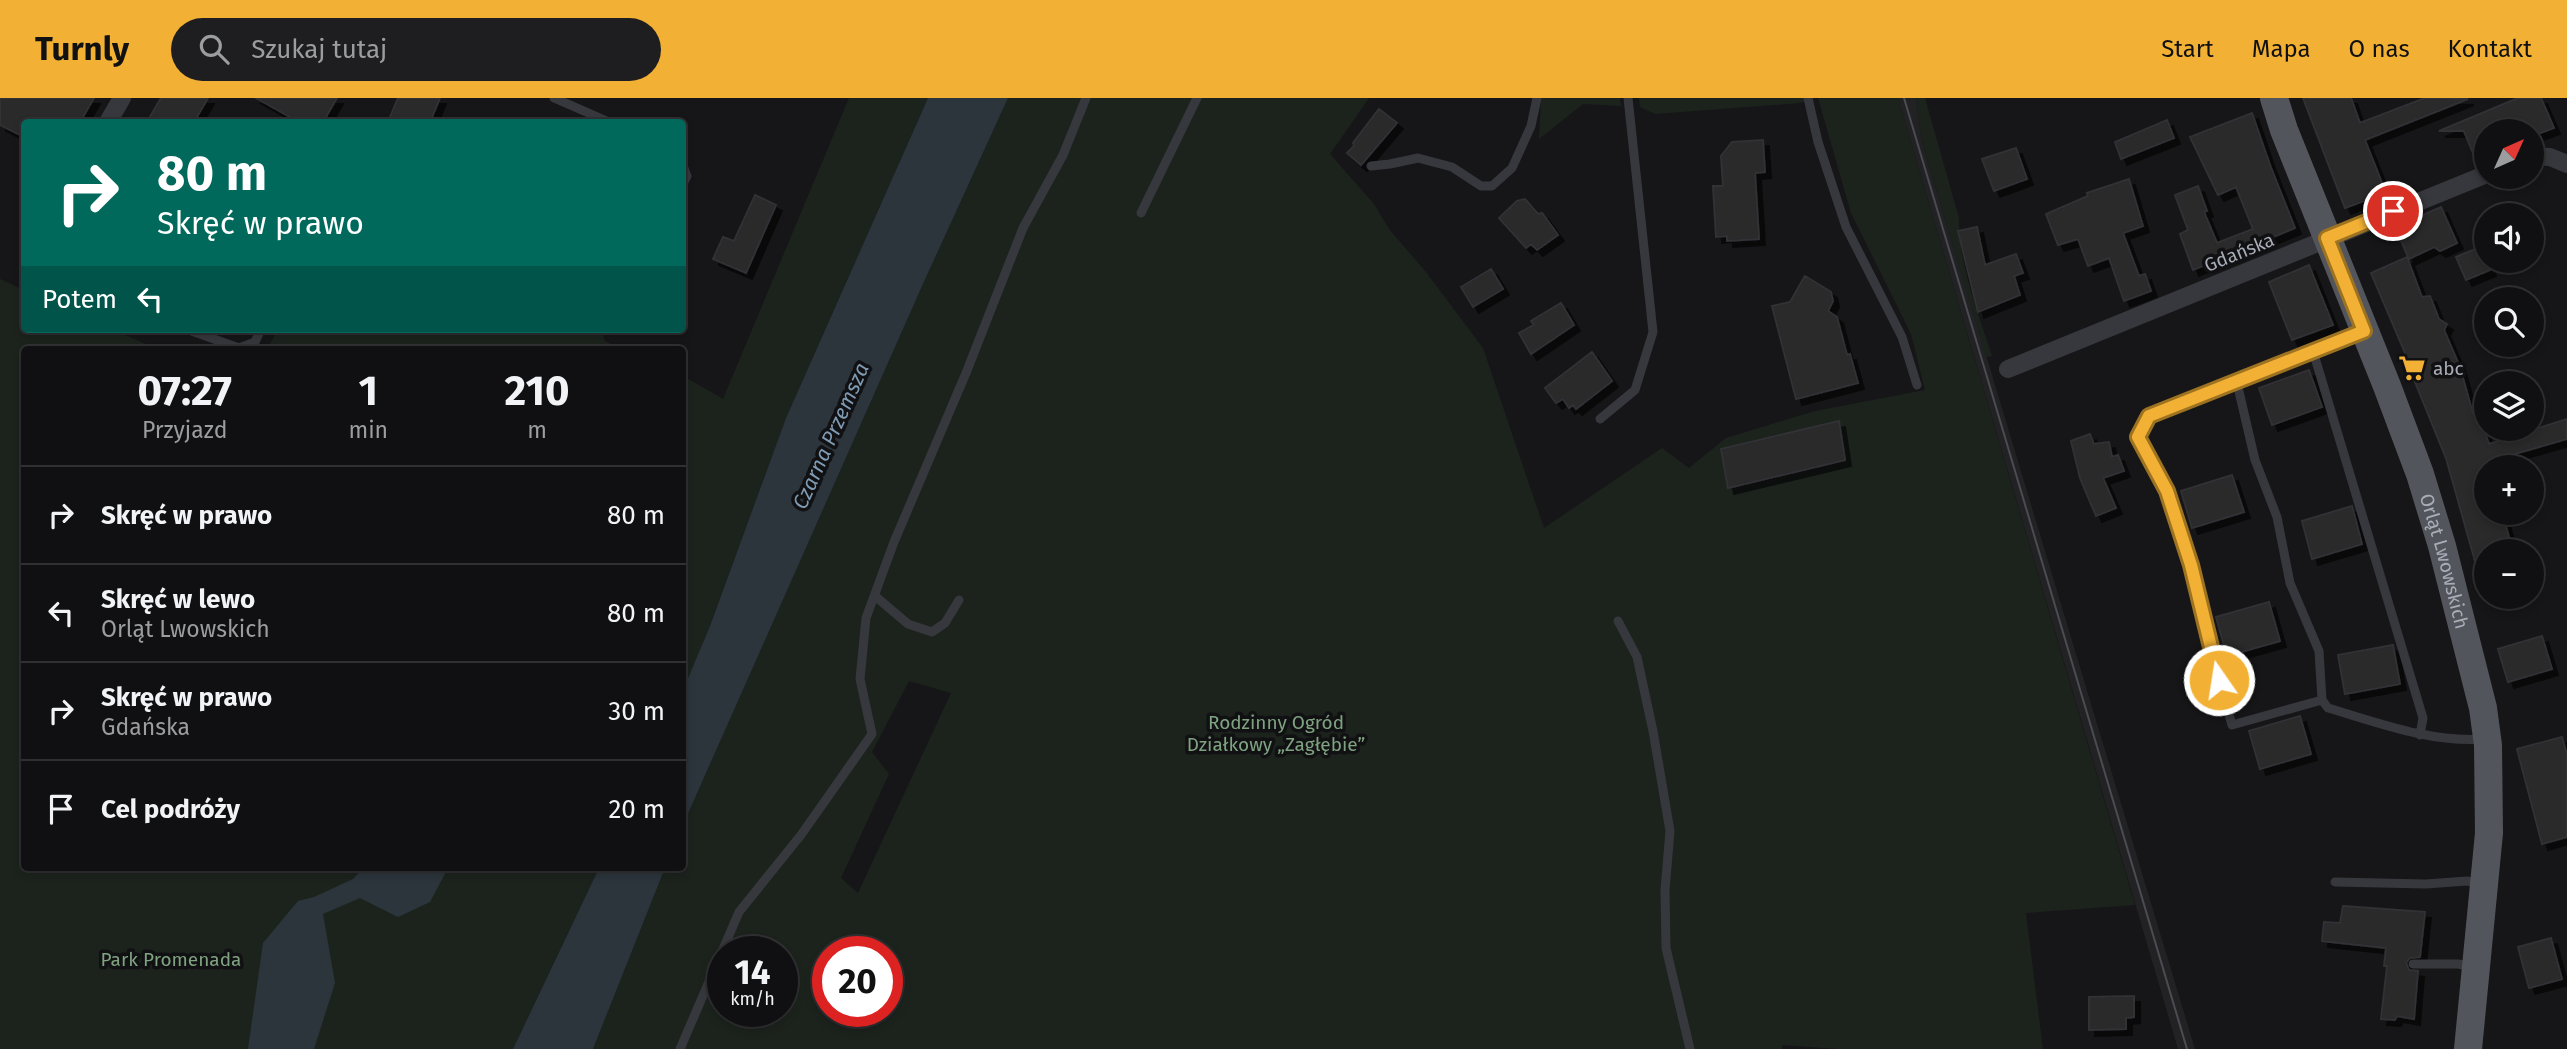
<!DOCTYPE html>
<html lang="pl">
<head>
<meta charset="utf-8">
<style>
	:root { --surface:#101012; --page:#1e1e20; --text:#f1f3f6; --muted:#9c9d9f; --line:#303032; --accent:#f2b134 }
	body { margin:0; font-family:"Fira Sans",sans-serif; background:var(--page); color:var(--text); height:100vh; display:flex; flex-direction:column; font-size:26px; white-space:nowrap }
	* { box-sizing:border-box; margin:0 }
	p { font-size:23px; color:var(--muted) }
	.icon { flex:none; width:38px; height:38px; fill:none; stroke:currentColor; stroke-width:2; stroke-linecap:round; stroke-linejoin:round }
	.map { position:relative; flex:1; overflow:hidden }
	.drawer { position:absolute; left:21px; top:248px; width:665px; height:525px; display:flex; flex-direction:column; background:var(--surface); border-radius:7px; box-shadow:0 4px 10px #0003,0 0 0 2px var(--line) }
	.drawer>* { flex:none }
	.hud { position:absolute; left:21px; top:21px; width:665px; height:214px; border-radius:7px; box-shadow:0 4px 10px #0003,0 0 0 2px var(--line); background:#00695c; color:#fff; overflow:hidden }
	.needle { width:46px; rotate:45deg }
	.tools { position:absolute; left:2474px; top:21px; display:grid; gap:14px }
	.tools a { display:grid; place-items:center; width:70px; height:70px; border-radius:50%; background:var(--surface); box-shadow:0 4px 10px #0003,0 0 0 2px var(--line); font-size:35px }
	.speed { position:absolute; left:707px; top:838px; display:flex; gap:14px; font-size:35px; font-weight:700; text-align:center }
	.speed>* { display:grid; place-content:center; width:91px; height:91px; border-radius:50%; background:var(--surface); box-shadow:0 4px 10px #0003,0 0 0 2px var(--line); line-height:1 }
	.speed small { font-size:18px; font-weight:400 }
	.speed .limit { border:10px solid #d22; background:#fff; color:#111 }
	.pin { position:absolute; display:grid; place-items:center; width:60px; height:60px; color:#fff; margin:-30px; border:4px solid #fff; border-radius:50%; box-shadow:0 2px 7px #0007 }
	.me { position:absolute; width:77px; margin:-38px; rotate:347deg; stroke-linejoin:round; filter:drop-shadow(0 0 5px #0008) }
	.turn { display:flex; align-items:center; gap:24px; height:147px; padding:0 21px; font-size:32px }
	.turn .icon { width:91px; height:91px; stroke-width:2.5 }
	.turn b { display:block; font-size:49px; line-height:60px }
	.then { display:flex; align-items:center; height:66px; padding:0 21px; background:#0003; gap:14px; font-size:26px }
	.eta { display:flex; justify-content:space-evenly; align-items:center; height:119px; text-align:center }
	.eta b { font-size:42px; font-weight:700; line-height:49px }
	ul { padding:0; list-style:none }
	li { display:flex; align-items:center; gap:21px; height:98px; padding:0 21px; border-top:2px solid var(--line) }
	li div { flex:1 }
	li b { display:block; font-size:26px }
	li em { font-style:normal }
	header { display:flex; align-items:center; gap:42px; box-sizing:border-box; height:98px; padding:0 35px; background:var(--accent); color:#111 }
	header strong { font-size:33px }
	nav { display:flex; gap:38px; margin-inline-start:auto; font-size:24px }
	.search { width:490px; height:63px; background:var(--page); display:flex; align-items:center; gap:18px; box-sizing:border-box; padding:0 24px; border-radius:38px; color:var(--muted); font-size:26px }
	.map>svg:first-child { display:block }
	.built { fill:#222225 }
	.green { fill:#1c231d; fill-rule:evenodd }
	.water { fill:#2c353c }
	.building { fill:#29292c; stroke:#303034; stroke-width:2; filter:url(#shadow) }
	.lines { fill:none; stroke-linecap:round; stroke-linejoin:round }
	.service { stroke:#37383d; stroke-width:9 }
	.minor { stroke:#37383d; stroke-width:18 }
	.primary { stroke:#53555c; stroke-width:28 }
	.tram { stroke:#4a4c52; stroke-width:2 }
	.route-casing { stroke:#9d7322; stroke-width:18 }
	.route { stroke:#f2b134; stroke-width:12 }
	.labels { text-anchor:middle; stroke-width:7; stroke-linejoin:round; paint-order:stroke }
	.street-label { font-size:19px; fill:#a8adb8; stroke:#111113 }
	.poi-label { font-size:19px; fill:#a8adb8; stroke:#111113; text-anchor:start }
	.park-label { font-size:19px; fill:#7fa381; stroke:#111113 }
	.water-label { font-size:21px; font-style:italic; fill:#7f9bb3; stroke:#111113 }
</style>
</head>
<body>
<header>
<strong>Turnly</strong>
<div class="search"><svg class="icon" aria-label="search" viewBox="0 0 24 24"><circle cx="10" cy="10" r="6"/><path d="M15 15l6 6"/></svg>Szukaj tutaj</div>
<nav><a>Start</a><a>Mapa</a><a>O nas</a><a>Kontakt</a></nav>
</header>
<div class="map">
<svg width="2567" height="951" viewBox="0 0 2567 951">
	<defs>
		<filter id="shadow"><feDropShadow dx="6" dy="6" stdDeviation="0" flood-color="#0009"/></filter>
	</defs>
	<rect width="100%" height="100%" fill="#161618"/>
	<path class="built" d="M1898,0H1916L1921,40L1927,61L2195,951H2178Z"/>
	<path class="green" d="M849,0H928L786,320L710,528L683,592V278L723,301Z
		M1008,0H1369L1330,56L1374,106L1389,131L1426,174L1483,250L1544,430L1662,350L1689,370L1726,340L1815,313L1925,292L1911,236L1851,115L1818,0H1898L2135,807L2026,815L2043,951H1839L1782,947V951H593L665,770H682L683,727L923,186ZM909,583L951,595L858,795L841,780L889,676L872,654ZM723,854H782V914H723ZM828,854H887V914H828Z
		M1541,0H1620L1621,8L1583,6L1539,41Z
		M1639,0H1816L1800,5L1655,16L1640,9Z
		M1916,0H1925L1959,120C1957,161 1979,218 1992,258L1986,259L1921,40Z
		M0,181L24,192V231H112L159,252H24V770H599L513,951H0Z
		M278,231H601L605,243L624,252H267Z"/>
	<path class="water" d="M928,0H1008L923,186L683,727V592L710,528L786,320Z
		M363,770H448L430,804L398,819L360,800L323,816L335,885L314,951H248L263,845L298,803L314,799L353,781Z
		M599,770H665L593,951H513Z"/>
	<path class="building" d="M0,0H94L80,24H24V39L0,27Z
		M161,0H208L194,24H147Z
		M256,0H337L323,24H299Z
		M398,0H440L430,24H388Z
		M2303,0H2351L2360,25L2425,0L2468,1L2365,42L2386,95L2345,110Z
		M2518,0H2541L2554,30L2532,38V33H2487V65L2478,67L2464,33H2439Z
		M1379,11L1397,25L1361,67L1347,55L1354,48L1353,45Z
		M2252,15L2270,67L2295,130L2193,172L2180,136L2188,132L2175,97L2198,88L2207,113L2204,114L2217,145L2253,131L2236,89L2218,97L2190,39Z
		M2167,22L2174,40L2121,61L2115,44Z
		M1763,42L1765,74L1755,75L1759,141L1727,143V138L1716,139L1713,88H1723L1721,58L1732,44Z
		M2016,50L2027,81L1994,93L1982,61Z
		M2129,81L2143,128L2123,135L2139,178L2145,176L2151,193L2124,203L2109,160L2088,168L2078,141L2058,147L2046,116L2088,98L2087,95Z
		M755,97L776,107L746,175L713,161L723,139L734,143Z
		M1525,101L1538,116L1542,115L1558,137L1537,152L1531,146L1526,150L1499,120L1517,103Z
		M2441,109L2457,145L2440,153L2434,149L2409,161L2395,129Z
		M1977,129L1985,167L2016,156L2023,175L2014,178L2020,197L1978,214L1958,133Z
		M2480,149L2490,172L2466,182L2456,159Z
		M2407,159L2422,199L2430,198L2439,221L2447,226L2444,232L2460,269L2473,316L2479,317L2489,346L2567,321V341L2490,363L2492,369H2487V415H2502L2513,453H2487V488H2482L2446,360L2415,284L2417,283L2371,175Z
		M2309,167L2333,227L2292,242L2269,184Z
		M1491,171L1503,191L1473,209L1461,189Z
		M1805,178L1831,194L1833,203L1828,213L1837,219L1847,257L1850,256L1858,285L1796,301L1772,208L1790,204Z
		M1561,205L1574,227L1531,256L1519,235L1534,227L1531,223Z
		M1592,254L1612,283L1576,311L1573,307L1569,310L1563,301L1556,305L1545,290Z
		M2309,272L2322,309L2272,327L2259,290Z
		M1839,323L1845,362L1728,390L1721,351Z
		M2090,336L2094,346L2109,344L2112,359L2118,357L2124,373L2103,380L2116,410L2096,418L2080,380L2071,343Z
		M2232,377L2244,414L2192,430L2181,393Z
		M2352,408L2362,446L2312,461L2302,423Z
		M2269,504L2280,543L2227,558L2216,519Z
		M2542,538L2552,571L2508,584L2498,551Z
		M2393,547L2400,586L2345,596L2338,557Z
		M2300,618L2311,656L2260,671L2249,633Z
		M2562,639L2567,657V739L2542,746L2517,651Z
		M2343,808L2425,814L2420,859L2410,860L2406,865L2409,872L2418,873L2414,921L2397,918L2395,922L2381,921L2387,868H2384L2386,850L2322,843L2324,824L2340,825Z
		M2551,840L2562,881L2529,890L2518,849Z
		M2134,898V919L2126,920V931L2089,932V899Z"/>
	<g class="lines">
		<path class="service" d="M554,0L609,24
			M1808,0L1818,44L1846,129L1902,239L1917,287
			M682,65L687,78L682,88
			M1371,68L1390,66L1418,60L1452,69L1481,88H1492L1512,70L1531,28L1537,0
			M1141,115L1197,0
			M186,231L239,250L255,244L261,231
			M2362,234L2237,285L2255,362L2277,419L2290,485L2319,553L2322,602L2328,610C2379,625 2431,645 2485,641
			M2313,253L2423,620L2420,637
			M2237,285L2182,304L2149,318L2138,339L2167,393L2191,467L2219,582L2232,627L2322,602
			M1600,321L1635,292L1653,234L1628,0
			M875,498L908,526L932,534L945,525L959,502
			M1618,523L1637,559L1653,633L1670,733L1665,792L1666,850L1690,951
			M2335,784L2426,786L2467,783L2480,785
			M2413,866H2458L2474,869
			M680,951L739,814L801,737L872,636L860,581L866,520L894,444L966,275L1023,130L1063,57L1086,0"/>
		<path class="minor" d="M108,24L122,0
			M2532,58L2550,59L2567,66
			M2008,271L2487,76"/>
		<path class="primary" id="s1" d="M2274,0L2284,32L2387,288L2420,376L2442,448L2483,610L2488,647L2489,735L2468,951"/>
		<path class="tram" d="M1904,0L2187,951"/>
	</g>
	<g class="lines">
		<defs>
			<path id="route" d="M2219,582L2191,467L2167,393L2138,339L2149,318L2364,233L2327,140L2393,113"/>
		</defs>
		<use href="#route" class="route-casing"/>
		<use href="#route" class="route"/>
	</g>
	<defs>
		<symbol id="supermarket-bare" viewBox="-9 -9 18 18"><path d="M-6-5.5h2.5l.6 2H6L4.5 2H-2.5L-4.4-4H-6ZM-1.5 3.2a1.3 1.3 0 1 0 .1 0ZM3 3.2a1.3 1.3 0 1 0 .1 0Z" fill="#f2b134" stroke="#111113" stroke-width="2.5" paint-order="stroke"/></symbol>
	</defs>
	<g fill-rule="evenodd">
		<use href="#supermarket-bare" x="2393" y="251" width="38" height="38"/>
	</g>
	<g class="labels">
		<g class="street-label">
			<text transform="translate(2239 154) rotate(-22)" y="7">Gdańska</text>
			<text dy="7" stroke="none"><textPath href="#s1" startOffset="494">Orląt Lwowskich</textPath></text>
		</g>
		<g class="poi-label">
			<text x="2433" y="277">abc</text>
		</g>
		<g class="park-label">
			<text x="1276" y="631">Rodzinny Ogród<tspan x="1276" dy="22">Działkowy „Zagłębie”</tspan></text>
			<text x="171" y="868">Park Promenada</text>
		</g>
		<g class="water-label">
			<text transform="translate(831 338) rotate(-66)" y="7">Czarna Przemsza</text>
		</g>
	</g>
</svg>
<div class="tools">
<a><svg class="needle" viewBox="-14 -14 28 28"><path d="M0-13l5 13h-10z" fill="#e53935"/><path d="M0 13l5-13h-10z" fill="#9c9d9f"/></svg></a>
<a><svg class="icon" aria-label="sound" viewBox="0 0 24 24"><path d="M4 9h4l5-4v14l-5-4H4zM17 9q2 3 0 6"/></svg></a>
<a><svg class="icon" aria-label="search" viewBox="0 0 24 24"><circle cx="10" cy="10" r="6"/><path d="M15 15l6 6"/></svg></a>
<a><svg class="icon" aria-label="layers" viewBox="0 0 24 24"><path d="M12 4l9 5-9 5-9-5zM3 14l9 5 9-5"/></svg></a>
<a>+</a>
<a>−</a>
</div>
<div class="speed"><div>14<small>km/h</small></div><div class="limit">20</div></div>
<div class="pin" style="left:2393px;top:113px;background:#d93025"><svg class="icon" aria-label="arrive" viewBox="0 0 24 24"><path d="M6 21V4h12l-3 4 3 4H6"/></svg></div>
<svg class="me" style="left:2219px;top:582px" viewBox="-20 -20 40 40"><circle r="17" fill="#f2b134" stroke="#fff" stroke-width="3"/><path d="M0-11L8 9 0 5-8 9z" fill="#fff"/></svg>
<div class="hud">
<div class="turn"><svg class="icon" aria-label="right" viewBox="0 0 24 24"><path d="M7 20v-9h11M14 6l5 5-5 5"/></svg><div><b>80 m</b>Skręć w prawo</div></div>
<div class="then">Potem<svg class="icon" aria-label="left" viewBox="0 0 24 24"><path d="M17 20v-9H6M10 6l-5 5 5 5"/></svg></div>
</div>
<section class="drawer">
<div class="eta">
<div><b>07:27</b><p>Przyjazd</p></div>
<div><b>1</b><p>min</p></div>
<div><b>210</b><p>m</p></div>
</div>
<ul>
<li><svg class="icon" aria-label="right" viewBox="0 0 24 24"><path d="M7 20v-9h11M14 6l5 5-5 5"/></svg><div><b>Skręć w prawo</b></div><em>80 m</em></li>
<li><svg class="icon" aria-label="left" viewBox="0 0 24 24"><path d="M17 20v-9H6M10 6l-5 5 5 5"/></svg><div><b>Skręć w lewo</b><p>Orląt Lwowskich</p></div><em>80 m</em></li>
<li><svg class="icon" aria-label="right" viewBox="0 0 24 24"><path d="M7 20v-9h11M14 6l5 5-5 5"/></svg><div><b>Skręć w prawo</b><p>Gdańska</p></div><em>30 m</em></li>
<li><svg class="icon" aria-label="arrive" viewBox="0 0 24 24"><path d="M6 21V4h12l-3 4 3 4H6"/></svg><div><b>Cel podróży</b></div><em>20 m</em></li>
</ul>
</section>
</div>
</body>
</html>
